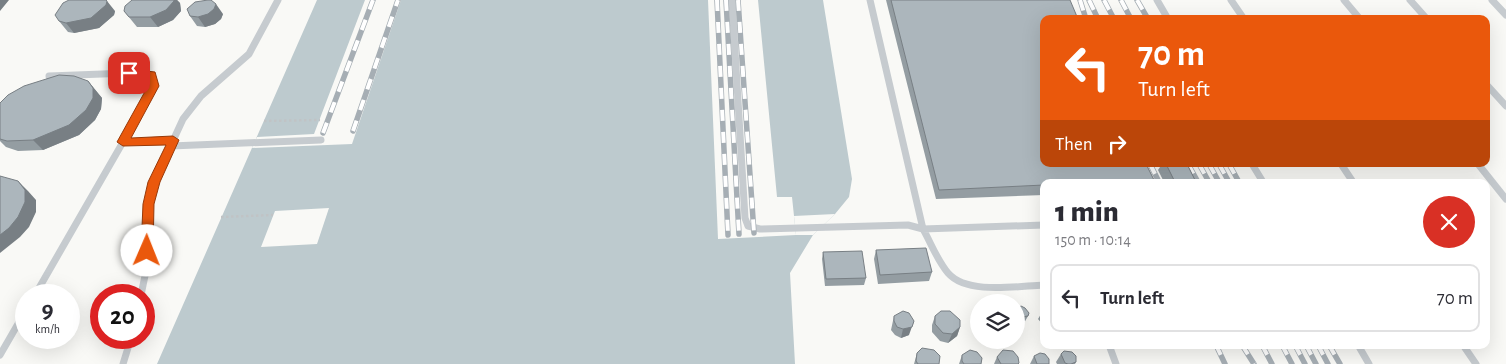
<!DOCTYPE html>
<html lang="en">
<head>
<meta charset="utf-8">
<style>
	:root { --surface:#fff; --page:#f2f2f3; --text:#2b2b33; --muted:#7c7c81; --line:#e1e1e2 }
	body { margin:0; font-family:"Alegreya Sans",sans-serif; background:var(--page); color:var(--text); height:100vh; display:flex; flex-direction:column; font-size:19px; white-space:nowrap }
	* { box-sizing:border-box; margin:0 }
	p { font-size:16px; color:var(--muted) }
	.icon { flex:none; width:28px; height:28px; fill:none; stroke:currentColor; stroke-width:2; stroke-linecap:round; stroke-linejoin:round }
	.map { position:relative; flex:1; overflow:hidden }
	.side { position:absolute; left:1040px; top:179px; width:450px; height:170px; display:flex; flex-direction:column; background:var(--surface); border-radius:10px; box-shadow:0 5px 20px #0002 }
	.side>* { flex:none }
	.hud { position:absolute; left:1040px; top:15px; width:450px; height:152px; border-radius:10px; box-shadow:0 5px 20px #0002; background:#ea580c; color:#fff; overflow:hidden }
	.controls { position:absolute; left:970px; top:294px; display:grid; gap:10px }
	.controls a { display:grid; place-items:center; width:55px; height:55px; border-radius:50%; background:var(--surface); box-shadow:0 5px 20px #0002; font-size:25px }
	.speed { position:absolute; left:15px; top:284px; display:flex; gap:10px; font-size:25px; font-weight:700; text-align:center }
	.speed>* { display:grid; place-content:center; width:65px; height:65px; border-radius:50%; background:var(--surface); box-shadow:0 5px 20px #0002; line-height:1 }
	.speed small { font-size:12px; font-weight:400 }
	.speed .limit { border:8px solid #d22; background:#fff; color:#111 }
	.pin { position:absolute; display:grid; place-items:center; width:42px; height:42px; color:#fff; margin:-21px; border-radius:10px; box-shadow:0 2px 8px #0006 }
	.me { position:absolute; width:55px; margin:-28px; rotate:1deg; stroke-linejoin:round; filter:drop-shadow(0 0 4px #0008) }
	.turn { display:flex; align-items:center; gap:18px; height:105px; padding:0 15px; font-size:22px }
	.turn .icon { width:65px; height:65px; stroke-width:2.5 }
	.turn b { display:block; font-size:35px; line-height:42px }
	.then { display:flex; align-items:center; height:48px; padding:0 15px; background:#0003; gap:10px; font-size:19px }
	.round { display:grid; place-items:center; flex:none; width:52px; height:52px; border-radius:26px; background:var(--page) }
	.summary { display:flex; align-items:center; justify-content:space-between; height:85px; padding:0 15px }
	h1 { font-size:30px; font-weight:800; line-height:38px }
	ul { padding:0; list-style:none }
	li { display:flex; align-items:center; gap:15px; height:68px; margin:0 10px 8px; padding:0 5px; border:2px solid var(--line); border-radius:10px }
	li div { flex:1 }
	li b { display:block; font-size:19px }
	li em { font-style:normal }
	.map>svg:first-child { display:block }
	.water { fill:#bdcace }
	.pier { fill:#f9f9f6 }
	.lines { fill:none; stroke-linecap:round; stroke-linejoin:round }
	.path { stroke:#c0c3c5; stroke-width:2.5; stroke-dasharray:2.5 2.5; stroke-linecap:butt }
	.lane { stroke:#c6cbcf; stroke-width:7 }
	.rail-casing { stroke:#a6aeb4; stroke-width:5.5 }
	.rail { stroke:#fff; stroke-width:4; stroke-dasharray:11; stroke-linecap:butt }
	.wall { fill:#949da2 }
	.shaded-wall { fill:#787f84 }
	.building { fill:#acb6bc; stroke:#787f84 }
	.route { fill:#ea580c; stroke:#983908 }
</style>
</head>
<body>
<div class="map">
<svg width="1506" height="364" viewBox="0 0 1506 364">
	<rect width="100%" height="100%" fill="#f9f9f6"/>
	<path class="water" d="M317,0H708L718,239L796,235L792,197H777L758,0H823L852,179L849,197L835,214L813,235L790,273L795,364H157Z"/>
	<path class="pier" d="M365,0H401L352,144L252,148L257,137L314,134Z
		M329,208L317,244L261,247L275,211Z
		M835,214L813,235H796L794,216Z"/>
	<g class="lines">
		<path class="path" d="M264,121L320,120
			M221,217L273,215"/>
		<path class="lane" d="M732,0L745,218L748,226L760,229L908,225L923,229C931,243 937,260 948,273C967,295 1017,286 1044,285
			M870,0L923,229L1044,225
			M1157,0L1168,19
			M1231,0L1244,19
			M1344,0L1360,19
			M1410,0L1427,19
			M1492,0L1506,15
			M49,76L129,73L151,75L153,86L123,142
			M1486,84L1506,106
			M171,146L321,140
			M1252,164L1263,182
			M1341,164L1353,182
			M1478,164L1506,199
			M35,295L123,142L173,140
			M141,295L147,266L148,204L154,182L183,119L201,96L249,54L278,0
			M1109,345L1116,364
			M1358,345L1369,364
			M1463,345L1476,364
			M0,355L26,310
			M123,364L131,338"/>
		<defs>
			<path id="rail" d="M717,0L728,235
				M726,0L739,234
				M738,0L754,233
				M1080,0L1086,19
				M1089,0L1098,19
				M1104,0L1114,19
				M1121,0L1131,19
				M1137,0L1148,19
				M353,131L398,0
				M323,133L373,0
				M1150,164L1159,182
				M1188,164L1198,182
				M1199,164L1209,182
				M1209,164L1219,182
				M1219,164L1229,182
				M1229,164L1239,182
				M1216,345L1225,364
				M1242,345L1254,364
				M1262,345L1272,364
				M1282,345L1292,364
				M1295,345L1305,364
				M1306,345L1316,364
				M1318,345L1328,364
				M1329,345L1340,364"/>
		</defs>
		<use href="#rail" class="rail-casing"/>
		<use href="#rail" class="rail"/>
	</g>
	<path class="wall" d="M132,0H177L180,3L181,11L173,20L158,27H137L124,11Z
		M886,0H1070L1044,19L1154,180L1153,182H1044V195L936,199Z
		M115,11L114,15L99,28L74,33L68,32L59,21Z
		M223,14L221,19L215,24L205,27L197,26L190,16Z
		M88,81L102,98L101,109L95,120L79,135L43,150L18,151L6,147L0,141V103Z
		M1162,164H1187L1196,182H1164L1158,170Z
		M876,250L932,272L929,281L878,284L874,259Z
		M823,252L866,278L864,285L825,286L822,259Z
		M1016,309L1028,316L1023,325L1016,326Z
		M1044,309V325H1043L1038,319Z
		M894,316L909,335L901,338L895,335L891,330Z
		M935,316L960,327L957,336L948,343L940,341L932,332V325Z
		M917,353L939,364H914Z
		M1061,354L1076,362L1075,364H1057L1056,362Z
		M962,355L981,364H959Z
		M1034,356L1049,364H1030Z
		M997,357L1018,364H994Z"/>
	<path class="shaded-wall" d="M0,0H9L0,11Z
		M174,0H177L180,3L181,11L173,20L158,27L150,17Z
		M107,1L115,11L114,15L99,28L74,33L66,23Z
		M216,4L223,14L221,19L215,24L205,27L198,17Z
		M88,81L102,98L101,109L95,120L79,135L43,150L33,140Z
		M18,181L28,191L36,200V212L29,227L20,237L0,253V235Z
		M914,321L909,335L901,338L903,329Z
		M960,327L957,336L948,343L952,334Z"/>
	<path class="building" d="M69,0H106L107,1L106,5L91,18L66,23L59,21L55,15L63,3Z
		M132,0H174V1L166,10L150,17H129L124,11L125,6Z
		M208,0H211L216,4L214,9L208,14L198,17L190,16L187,9L195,2Z
		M891,0H1070L1078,19H1044V164H1146L1154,180L1102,182H1044V185L939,190Z
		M59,75L74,76L88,81L93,88V98L86,110L69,125L33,140L7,141L0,139V103L8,95L24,86Z
		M1166,164H1187L1196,182H1175Z
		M0,176L18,181L25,190V202L18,217L9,228L0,235Z
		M926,248L932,272L880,275L876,250Z
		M862,251L866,278L826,279L823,252Z
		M1021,306L1025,308L1029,313L1028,316L1021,317L1016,313V309Z
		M903,311L909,313L914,321L912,327L903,329L897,327L894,321V316Z
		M941,311H950L960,320V327L952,334L943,333L935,324V316Z
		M922,348L934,350L940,356L939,364H918L916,361L917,353Z
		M970,350L977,352L982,358L981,364H964L962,361V355Z
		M1003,350L1013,351L1018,357L1019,363L1018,364H1001L997,357Z
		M1064,351L1072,352L1076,356V362L1071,364H1068L1065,363L1061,354Z
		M1040,353L1045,354L1049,359V364H1037L1034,356Z"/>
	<path class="route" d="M129,69L155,72L159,86L131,138L173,136L179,140L160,182L154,204L153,251L147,256L141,251L143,204L148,182L166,145L123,146L117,142L148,86L147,78L125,75L124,73Z"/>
</svg>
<div class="controls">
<a><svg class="icon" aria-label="layers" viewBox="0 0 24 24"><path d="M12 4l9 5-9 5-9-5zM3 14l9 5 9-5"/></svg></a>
</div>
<div class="speed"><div>9<small>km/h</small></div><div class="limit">20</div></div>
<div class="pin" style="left:129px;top:73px;background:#d93025"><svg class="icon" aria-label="arrive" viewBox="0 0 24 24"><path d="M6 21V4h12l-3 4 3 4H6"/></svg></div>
<svg class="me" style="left:147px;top:251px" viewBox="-20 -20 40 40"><circle r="19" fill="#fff"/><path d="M0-13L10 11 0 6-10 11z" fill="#ea580c"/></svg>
<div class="hud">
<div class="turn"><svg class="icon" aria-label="left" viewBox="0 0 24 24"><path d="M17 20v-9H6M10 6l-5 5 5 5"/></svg><div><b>70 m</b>Turn left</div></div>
<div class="then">Then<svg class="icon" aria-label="right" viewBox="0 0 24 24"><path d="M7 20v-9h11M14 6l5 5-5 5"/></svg></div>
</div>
<section class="side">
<div class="summary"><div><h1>1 min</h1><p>150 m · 10:14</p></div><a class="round" style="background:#d93025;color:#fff"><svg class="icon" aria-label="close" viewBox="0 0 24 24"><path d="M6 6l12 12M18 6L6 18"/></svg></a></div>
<ul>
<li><svg class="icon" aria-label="left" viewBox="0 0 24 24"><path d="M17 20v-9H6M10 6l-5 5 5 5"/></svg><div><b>Turn left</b></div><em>70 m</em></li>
</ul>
</section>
</div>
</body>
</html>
